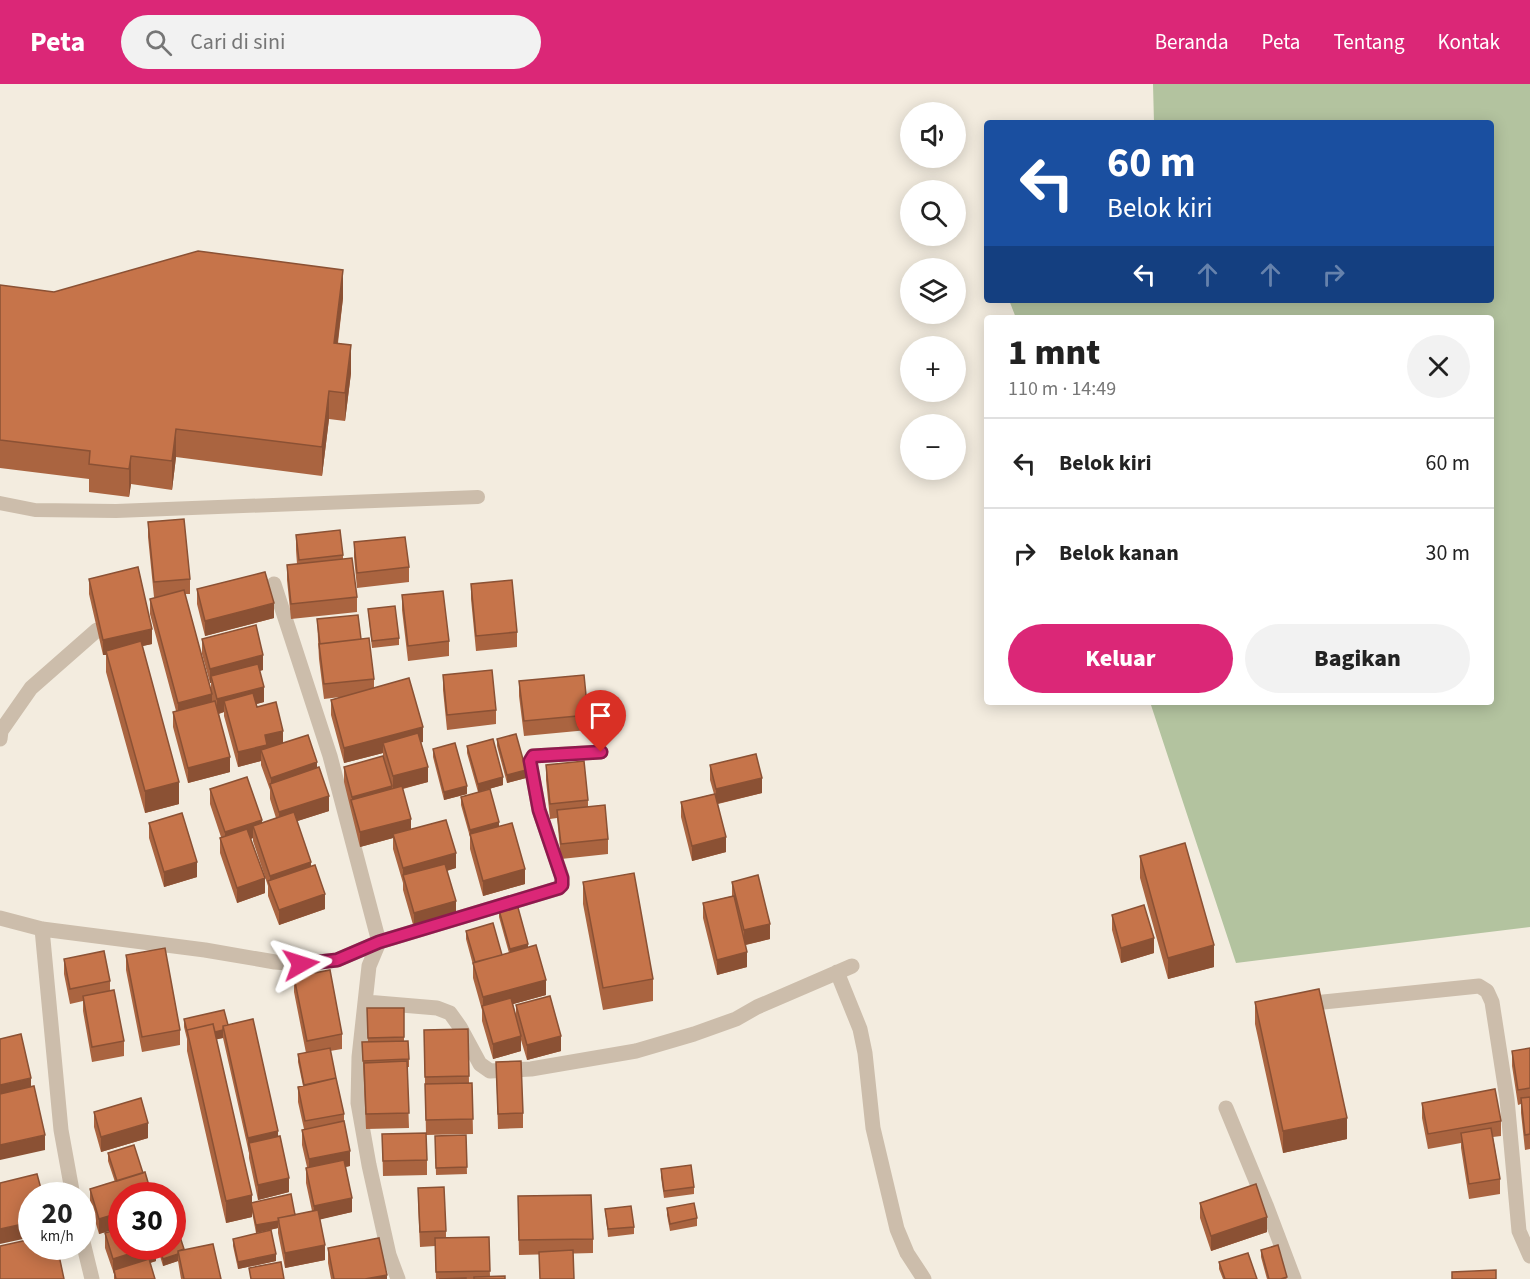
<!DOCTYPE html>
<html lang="id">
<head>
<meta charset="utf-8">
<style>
	:root { --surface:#fff; --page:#f2f2f2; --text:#222; --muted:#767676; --line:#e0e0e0; --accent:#db2777 }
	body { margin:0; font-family:"Source Sans 3",sans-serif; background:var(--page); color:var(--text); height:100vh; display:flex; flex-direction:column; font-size:22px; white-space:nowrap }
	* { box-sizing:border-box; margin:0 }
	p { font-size:20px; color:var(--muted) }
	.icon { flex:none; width:33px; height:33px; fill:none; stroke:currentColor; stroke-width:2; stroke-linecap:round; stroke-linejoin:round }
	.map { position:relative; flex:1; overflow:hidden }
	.side { position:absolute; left:984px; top:231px; width:510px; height:390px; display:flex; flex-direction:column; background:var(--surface); border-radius:6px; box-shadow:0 3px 15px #0003 }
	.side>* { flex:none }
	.top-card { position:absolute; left:984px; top:36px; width:510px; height:183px; border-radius:6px; box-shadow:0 3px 15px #0003; background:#1a4fa0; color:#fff; overflow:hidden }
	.controls { position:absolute; left:900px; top:18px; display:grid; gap:12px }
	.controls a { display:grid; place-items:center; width:66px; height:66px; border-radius:50%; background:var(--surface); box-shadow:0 3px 15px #0003; font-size:30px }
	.speed { position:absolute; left:18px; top:1098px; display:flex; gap:12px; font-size:30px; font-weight:700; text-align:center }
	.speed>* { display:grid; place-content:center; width:78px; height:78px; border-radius:50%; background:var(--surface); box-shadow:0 3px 15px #0003; line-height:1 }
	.speed small { font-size:15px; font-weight:400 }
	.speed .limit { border:9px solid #d22; background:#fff; color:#111 }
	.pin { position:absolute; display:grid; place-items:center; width:51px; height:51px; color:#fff; margin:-62px -26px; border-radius:50% 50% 50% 0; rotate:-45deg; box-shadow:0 0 6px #0007 }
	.pin .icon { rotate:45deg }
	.me { position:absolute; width:66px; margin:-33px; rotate:84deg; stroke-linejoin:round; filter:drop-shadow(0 0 4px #0008) }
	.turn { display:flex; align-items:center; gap:21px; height:126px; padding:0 24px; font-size:27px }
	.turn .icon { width:78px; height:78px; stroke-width:2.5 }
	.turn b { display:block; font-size:42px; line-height:51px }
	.lanes { display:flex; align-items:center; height:57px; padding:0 24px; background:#0003; justify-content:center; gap:30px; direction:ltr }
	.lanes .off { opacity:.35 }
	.round { display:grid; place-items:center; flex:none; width:63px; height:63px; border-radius:32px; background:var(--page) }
	.headline { display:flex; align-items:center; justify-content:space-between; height:102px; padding:0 24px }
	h1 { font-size:36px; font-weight:800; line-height:45px }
	.primary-button { display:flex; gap:12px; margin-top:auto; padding:12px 24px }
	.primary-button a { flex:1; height:69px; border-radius:36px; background:var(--accent); color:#fff; font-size:24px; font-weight:800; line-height:69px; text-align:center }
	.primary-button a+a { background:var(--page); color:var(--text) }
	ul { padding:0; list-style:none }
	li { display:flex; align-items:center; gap:18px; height:90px; padding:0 24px; border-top:2px solid var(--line) }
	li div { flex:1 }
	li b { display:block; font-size:22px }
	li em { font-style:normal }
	header { display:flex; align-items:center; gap:36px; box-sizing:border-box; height:84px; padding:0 30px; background:var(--accent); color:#fff }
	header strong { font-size:28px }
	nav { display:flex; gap:33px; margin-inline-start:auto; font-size:21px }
	.search { width:420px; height:54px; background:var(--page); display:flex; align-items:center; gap:15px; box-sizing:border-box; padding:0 21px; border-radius:33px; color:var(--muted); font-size:22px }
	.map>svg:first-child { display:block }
	.green { fill:#b3c39f }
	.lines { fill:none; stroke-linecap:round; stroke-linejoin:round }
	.service { stroke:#ccbdab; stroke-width:14 }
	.minor { stroke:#ccbdab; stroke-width:15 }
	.wall { fill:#aa6440 }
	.shaded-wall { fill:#8b5134 }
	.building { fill:#c6744a; stroke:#8b5134; stroke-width:1.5 }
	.route-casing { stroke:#8e194d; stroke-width:15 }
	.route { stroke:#db2777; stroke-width:10 }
</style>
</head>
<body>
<header>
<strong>Peta</strong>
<div class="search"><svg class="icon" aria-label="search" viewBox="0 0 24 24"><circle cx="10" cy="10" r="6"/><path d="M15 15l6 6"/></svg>Cari di sini</div>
<nav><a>Beranda</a><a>Peta</a><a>Tentang</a><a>Kontak</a></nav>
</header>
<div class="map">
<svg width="1530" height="1195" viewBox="0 0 1530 1195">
	<rect width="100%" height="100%" fill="#f3ecdf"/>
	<path class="green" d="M1153,0H1530V843L1236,879L1150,618H1491V234H1016L1009,216H1491V39H1154Z"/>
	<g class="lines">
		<path class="service" d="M0,419L35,426L116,427L478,413"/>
		<path class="minor" d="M274,500L330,672L379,858L369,882L359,973L358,1019L369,1081L389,1171L398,1195
			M0,655L1,647L31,604L97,546
			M0,834L42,845L205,866L275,878L301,880L337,876L379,858L559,804L562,801V793L539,726L530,677L533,672L601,668
			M42,845L61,1046L73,1112
			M837,888L860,945L865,969L873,1044L897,1145L907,1169L924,1195
			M366,918L437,924L450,929L460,943L480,980L490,987L531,985L636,967L694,950L736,935L757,923L852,882
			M1304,920L1479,902L1487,907L1492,918L1507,1015L1519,1147L1530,1172
			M1226,1024L1266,1121L1294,1195
			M82,1154L92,1195"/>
	</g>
	<path class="wall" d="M0,201L54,208L343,214L338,259L351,289L345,337L329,335L322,392L176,373L172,406L131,400L129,413L89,408V395L0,384Z
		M148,438L190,495V510H185L211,606V599H210L202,570V555L263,586L259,587L264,618L256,620L257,623L283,659L317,684L329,727L297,737L325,825L279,841L268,812V802L253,757V754L251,755L265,809L237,819L220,769V754L221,753L210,720V705L262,739L276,734L270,715V706L261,681V677L238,683L224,632V628L219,630L230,688L188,699L173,643V628L176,627L150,530V515L159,513H154L148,453Z
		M296,451L343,471V475L357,513V528L291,535L287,496V481L297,480L296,466Z
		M354,458L409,483V498L357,504L354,473Z
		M89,495L152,560L142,562L179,720L145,729L106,588V571H103L89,510Z
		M471,500L517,548V563L476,567L471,515Z
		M197,505L274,534L205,552L197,520Z
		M402,511L449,557V572L408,577L402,526Z
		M368,525L399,554V561L372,564Z
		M317,535L361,555L374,595V604L423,658H421L428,698L403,705L411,745L456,784L447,787L456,832L414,844L403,806V799L393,765V754L360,763L344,698V683L383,673V669L344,679L331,631V616L340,613L324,615L319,575Z
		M443,591L496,626V640L447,646L443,606Z
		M519,597L588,631V646L524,652L519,612Z
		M497,655L526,694L507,699L497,662Z
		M467,662L503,701L478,708L467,669Z
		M433,665L467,710L444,716L433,673Z
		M546,681L588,716V723L608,755V770L561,775L557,734L550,735L546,696Z
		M710,681L762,709L718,720L726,768L692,777L681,733V718L714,710L710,696Z
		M461,713L499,742L525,800L483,812L470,765V753L461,721Z
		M149,739L197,793L164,803L149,754Z
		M1140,772L1214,883L1168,895L1140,794Z
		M583,798L653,895V917L603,926L583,820Z
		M732,798L770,855L746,861L747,883L717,891L703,834V819L732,812Z
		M499,826L528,863L546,911L513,920L516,931V921L561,967L527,976L521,956V967L493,975L482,937V926L473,894V881L466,855V847L502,871L509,869L499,833Z
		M1112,831L1154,869L1121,879L1112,846Z
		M126,871L180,946V961L142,968L126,886Z
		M64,875L110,897V907L124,957V972L92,978L83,927V917L70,920L64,890Z
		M294,893L342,950V965L330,967L344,1030V1039L350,1082L345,1083L352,1128L320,1135L325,1176L285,1184L278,1149V1144L256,1149L252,1128V1133L226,1139L187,967V955L184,943V935L228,941L278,1052L289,1108L258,1116L249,1074V1069L223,954L216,955L252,1119L295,1131L312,1127L306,1099V1084L307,1083L302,1061V1046L304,1045L298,1018V1003L303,1002L298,978V970L306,969L294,908Z
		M1255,918L1347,1055L1283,1069L1255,940Z
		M367,924H404V957L409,975V983H407L409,1044L366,1045L362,958H368Z
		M468,945L469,999H472L473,1050L426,1051L424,946Z
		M1530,964V1065L1525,1066L1521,1029V1020L1518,1021L1512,982V967Z
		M496,978L523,1029V1044L498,1045Z
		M1422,1019L1501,1037V1052L1493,1053L1500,1095V1110L1469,1115L1461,1064V1059L1428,1065L1422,1034Z
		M94,1028L148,1054L101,1068L94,1043Z
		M382,1050L427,1076V1091L383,1092Z
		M466,1051L467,1090L436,1091L435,1052Z
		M108,1069L142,1089L122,1112V1143L99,1150L90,1120V1105L115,1098L108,1077Z
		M661,1085L694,1103V1110L664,1114L661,1093Z
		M418,1119L446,1147V1154L489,1153L490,1193L505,1195H436L435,1162L420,1163Z
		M1200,1119L1267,1148L1211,1167L1200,1134Z
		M667,1124L697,1134V1142L670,1147L667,1131Z
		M605,1125L634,1143V1150L608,1153Z
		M518,1127L593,1155V1169L519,1171Z
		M105,1149L156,1162V1177L150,1179L155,1195H114V1190L105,1164Z
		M233,1155L276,1177L238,1185L233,1162Z
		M157,1162H172L184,1165L221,1195H181L178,1177L163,1182Z
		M328,1164L387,1195H331L328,1179Z
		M1261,1166L1287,1195H1267L1261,1173Z
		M1219,1178L1257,1195H1223L1219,1185Z"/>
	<path class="shaded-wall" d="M343,186V214L334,287V259Z
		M351,261V289L345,337V309Z
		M329,307V335L322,392V363Z
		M176,345V373L172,406V377Z
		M131,372V400L129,413V385Z
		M274,519V534L205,552V537Z
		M152,545V560L107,570L106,567V571H103V556Z
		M263,571V586L212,599L211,592V599H210V585Z
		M264,603V618L227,628L224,617V628L217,630V615Z
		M212,610V625L178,633V619Z
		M423,643V658L386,668L383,659V669L344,679V664Z
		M283,647V662L261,666V677L238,683V668L265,651Z
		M230,673V688L188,699V684Z
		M317,678V693L271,703V694Z
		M428,683V698L393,707V692Z
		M526,686V694L507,699V691Z
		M503,693V701L478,708V700Z
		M762,694V709L716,720V705Z
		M179,698V720L145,729V707Z
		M392,702V717L352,720V713Z
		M467,702V710L444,716V708Z
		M329,712V727L279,743V728Z
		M411,735V750H393V754L360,763V748Z
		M262,736V751L253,742V754L225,763V748Z
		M499,738V745L470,751V746Z
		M726,753V768L692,777V762Z
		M456,769V784L405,798L403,791V784Z
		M197,778V793L164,803V788Z
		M311,778V793L270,801V792Z
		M525,785V800L483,812V797Z
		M265,794V809L237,819V804Z
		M325,810V825L279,841V826Z
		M456,817V832L414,844V829Z
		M770,840V855L744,861V846Z
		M1154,854V869L1121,879V864Z
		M528,860V867L510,873V865Z
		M1214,861V883L1168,895V874Z
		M747,868V883L717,891V876Z
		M546,896V911L484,928L483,924V913Z
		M223,946V954L191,961L189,953Z
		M521,952V967L493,975V960Z
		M561,952V967L527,976V961Z
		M31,994V1009L0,1016V1001Z
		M1347,1034V1055L1283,1069V1047Z
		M148,1039V1054L101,1068V1053Z
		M278,1047V1062L249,1059L248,1069V1054Z
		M45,1051V1066L0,1076V1061Z
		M350,1067V1082L309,1090V1075Z
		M289,1094V1108L258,1116V1101Z
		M252,1111V1133L226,1139V1117Z
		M352,1114V1128L314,1137V1122Z
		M122,1128V1143L99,1150V1135Z
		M1267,1133V1148L1211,1167V1152Z
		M278,1137V1144L256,1149V1141Z
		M32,1138V1153L0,1160V1145Z
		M325,1161V1176L285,1184V1169Z
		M154,1162H156V1177L115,1190L114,1186L113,1190V1175Z
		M178,1170V1177L163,1182V1175Z
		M276,1170V1177L238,1185V1178Z
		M387,1191V1195H365Z"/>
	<path class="building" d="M198,167L343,186L334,259L351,261L345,309L329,307L322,363L176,345L172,377L131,372L129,385L89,380L90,367L0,356V201L54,208Z
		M184,435L190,495L154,498L148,438Z
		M340,446L343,471L299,476L296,451Z
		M405,453L409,483L357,489L354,458Z
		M352,474L357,513L291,520L287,481Z
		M138,483L152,545L103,556L89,495Z
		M265,488L274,519L205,537L197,505Z
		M512,496L517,548L476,552L471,500Z
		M184,506L212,610L178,619L150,515Z
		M443,507L449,557L408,562L402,511Z
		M395,522L399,554L372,557L368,525Z
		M358,531L361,555L320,560L317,535Z
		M256,541L263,571L210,585L202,555Z
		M369,554L374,595L324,600L319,560Z
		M141,557L179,698L145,707L106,567Z
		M258,580L264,603L217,615L211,592Z
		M492,586L496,626L447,631L443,591Z
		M584,591L588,631L524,637L519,597Z
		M409,594L423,643L344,664L331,616Z
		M253,609L257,623L276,618L283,647L265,651L267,661L238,668L224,617Z
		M215,617L230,673L188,684L173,628Z
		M418,649L428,683L393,692L383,659Z
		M516,650L526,686L507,691L497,655Z
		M308,651L317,678L271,694L261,666Z
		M493,655L503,693L478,700L467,662Z
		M455,659L467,702L444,708L433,665Z
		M756,670L762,694L716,705L710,681Z
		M383,672L392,702L352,713L344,683Z
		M584,677L588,716L550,720L546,681Z
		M319,683L329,712L279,728L270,700Z
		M247,693L262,736L225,748L210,705Z
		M402,702L411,735L360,748L351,716Z
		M490,705L499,738L470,746L461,713Z
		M715,710L726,753L692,762L681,718Z
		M605,721L608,755L561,760L557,726Z
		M294,728L311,778L270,792L253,742Z
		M182,729L197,778L164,788L149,739Z
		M446,736L456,769L403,784L393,750Z
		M512,739L525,785L483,797L470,750Z
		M247,745L265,794L237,804L220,754Z
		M1185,759L1214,861L1168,874L1140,772Z
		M445,780L456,817L414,829L403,791Z
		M315,781L325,810L279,826L268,797Z
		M634,789L653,895L603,904L583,798Z
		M758,791L770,840L744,846L732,798Z
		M734,812L747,868L717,876L703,819Z
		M517,820L528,860L510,865L499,826Z
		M1144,821L1154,854L1121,864L1112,831Z
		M493,839L502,871L475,878L466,847Z
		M536,861L546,896L483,913L473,879Z
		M165,864L180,946L142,953L126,871Z
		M104,867L110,897L70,905L64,875Z
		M330,886L342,950L307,957L294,893Z
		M1319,905L1347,1034L1283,1047L1255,918Z
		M114,906L124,957L92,963L83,912Z
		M550,912L561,952L527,961L516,921Z
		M511,914L521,952L493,960L482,922Z
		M367,924H404V953L368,954Z
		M224,926L228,941L223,942V946L215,948L213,940L187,946V947L184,935Z
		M253,935L278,1047L248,1054L223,942Z
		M213,940L252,1111L226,1117L187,946Z
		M468,945L469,992L425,993L424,946Z
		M21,950L31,994L0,1001V955Z
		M408,957L409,975L363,977L362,958Z
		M330,964L336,994L304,1001L298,970Z
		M1530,964V1004L1518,1006L1512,967Z
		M407,977L409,1029L366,1030L364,979Z
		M521,977L523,1029L498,1030L496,978Z
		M336,994L344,1030L305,1037L298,1003Z
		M472,999L473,1035L426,1036L425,1000Z
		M34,1002L45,1051L0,1061V1010Z
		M1495,1005L1501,1037L1428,1050L1422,1019Z
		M1530,1013V1050L1525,1051L1521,1014Z
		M141,1014L148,1039L101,1053L94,1028Z
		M344,1037L350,1067L309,1075L302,1046Z
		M1491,1044L1500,1095L1469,1100L1461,1049Z
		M426,1049L427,1076L383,1077L382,1050Z
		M466,1051L467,1083L436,1084L435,1052Z
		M280,1052L289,1094L258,1101L249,1059Z
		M134,1061L143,1089L117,1097L108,1069Z
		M344,1076L352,1114L314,1122L306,1084Z
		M691,1081L694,1103L664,1107L661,1085Z
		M145,1088L152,1112H122V1128L99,1135L90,1105Z
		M37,1090L43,1112H32V1138L0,1145V1099Z
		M1256,1100L1267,1133L1211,1152L1200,1119Z
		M444,1103L446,1147L420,1148L418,1104Z
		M291,1110L295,1131L278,1134L279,1137L256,1141L251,1119Z
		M591,1111L593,1155L519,1156L518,1112Z
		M694,1119L697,1134L670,1140L667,1124Z
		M631,1122L634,1143L608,1145L605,1125Z
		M318,1126L325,1161L285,1169L278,1134Z
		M172,1128L184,1165L178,1167V1170L163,1175L159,1162H172Z
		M122,1144V1162H154L113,1175L105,1149Z
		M271,1146L276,1170L238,1178L233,1155Z
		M489,1153L490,1187L436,1188L435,1154Z
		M379,1154L387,1191L365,1195H334L328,1164Z
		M32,1155V1162H57L64,1195H0V1162Z
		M213,1160L221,1195H184L178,1167Z
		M1278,1161L1287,1193L1281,1195H1269L1261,1166Z
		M573,1166L574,1195H540L539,1168Z
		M1248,1169L1257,1195H1225L1219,1178Z
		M149,1175L155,1195H116L114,1186Z
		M281,1178L284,1195H251L249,1184Z
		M1496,1186V1195H1452V1188Z
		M505,1192V1195H474V1193Z
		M466,1194V1195H439Z"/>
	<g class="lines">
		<defs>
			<path id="route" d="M301,880L337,876L379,858L559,804L562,801V794L539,726L530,677L533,672L601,668"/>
		</defs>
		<use href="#route" class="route-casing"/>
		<use href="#route" class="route"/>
	</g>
</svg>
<div class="controls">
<a><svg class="icon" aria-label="sound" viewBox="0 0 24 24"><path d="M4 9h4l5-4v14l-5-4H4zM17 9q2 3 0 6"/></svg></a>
<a><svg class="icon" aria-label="search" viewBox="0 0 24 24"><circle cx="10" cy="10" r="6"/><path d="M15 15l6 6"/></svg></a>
<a><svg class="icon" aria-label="layers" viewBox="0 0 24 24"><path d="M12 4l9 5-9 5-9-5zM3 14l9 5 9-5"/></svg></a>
<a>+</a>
<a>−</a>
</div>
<div class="speed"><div>20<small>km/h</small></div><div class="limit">30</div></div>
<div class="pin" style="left:601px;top:668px;background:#d93025"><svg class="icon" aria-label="arrive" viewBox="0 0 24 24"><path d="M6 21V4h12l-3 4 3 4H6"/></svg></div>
<svg class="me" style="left:301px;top:880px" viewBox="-20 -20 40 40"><path d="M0-17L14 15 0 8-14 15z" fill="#db2777" stroke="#fff" stroke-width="4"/></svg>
<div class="top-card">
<div class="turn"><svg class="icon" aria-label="left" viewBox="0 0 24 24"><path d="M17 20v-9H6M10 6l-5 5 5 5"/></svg><div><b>60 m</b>Belok kiri</div></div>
<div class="lanes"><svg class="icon" aria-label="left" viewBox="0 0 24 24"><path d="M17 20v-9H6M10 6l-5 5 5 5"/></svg><svg class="icon off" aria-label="ahead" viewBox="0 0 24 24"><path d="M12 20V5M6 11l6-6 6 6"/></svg><svg class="icon off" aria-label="ahead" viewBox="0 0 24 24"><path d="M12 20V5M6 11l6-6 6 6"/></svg><svg class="icon off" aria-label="right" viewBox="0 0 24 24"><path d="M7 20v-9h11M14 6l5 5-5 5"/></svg></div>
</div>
<section class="side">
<div class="headline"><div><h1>1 mnt</h1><p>110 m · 14:49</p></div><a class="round"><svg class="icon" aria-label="close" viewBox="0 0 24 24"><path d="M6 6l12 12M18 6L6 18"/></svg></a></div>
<ul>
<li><svg class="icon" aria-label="left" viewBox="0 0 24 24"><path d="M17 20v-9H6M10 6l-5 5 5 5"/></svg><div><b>Belok kiri</b></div><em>60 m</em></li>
<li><svg class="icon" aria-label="right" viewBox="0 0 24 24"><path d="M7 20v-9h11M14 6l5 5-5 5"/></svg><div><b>Belok kanan</b></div><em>30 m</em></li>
</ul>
<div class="primary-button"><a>Keluar</a><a>Bagikan</a></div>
</section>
</div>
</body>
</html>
